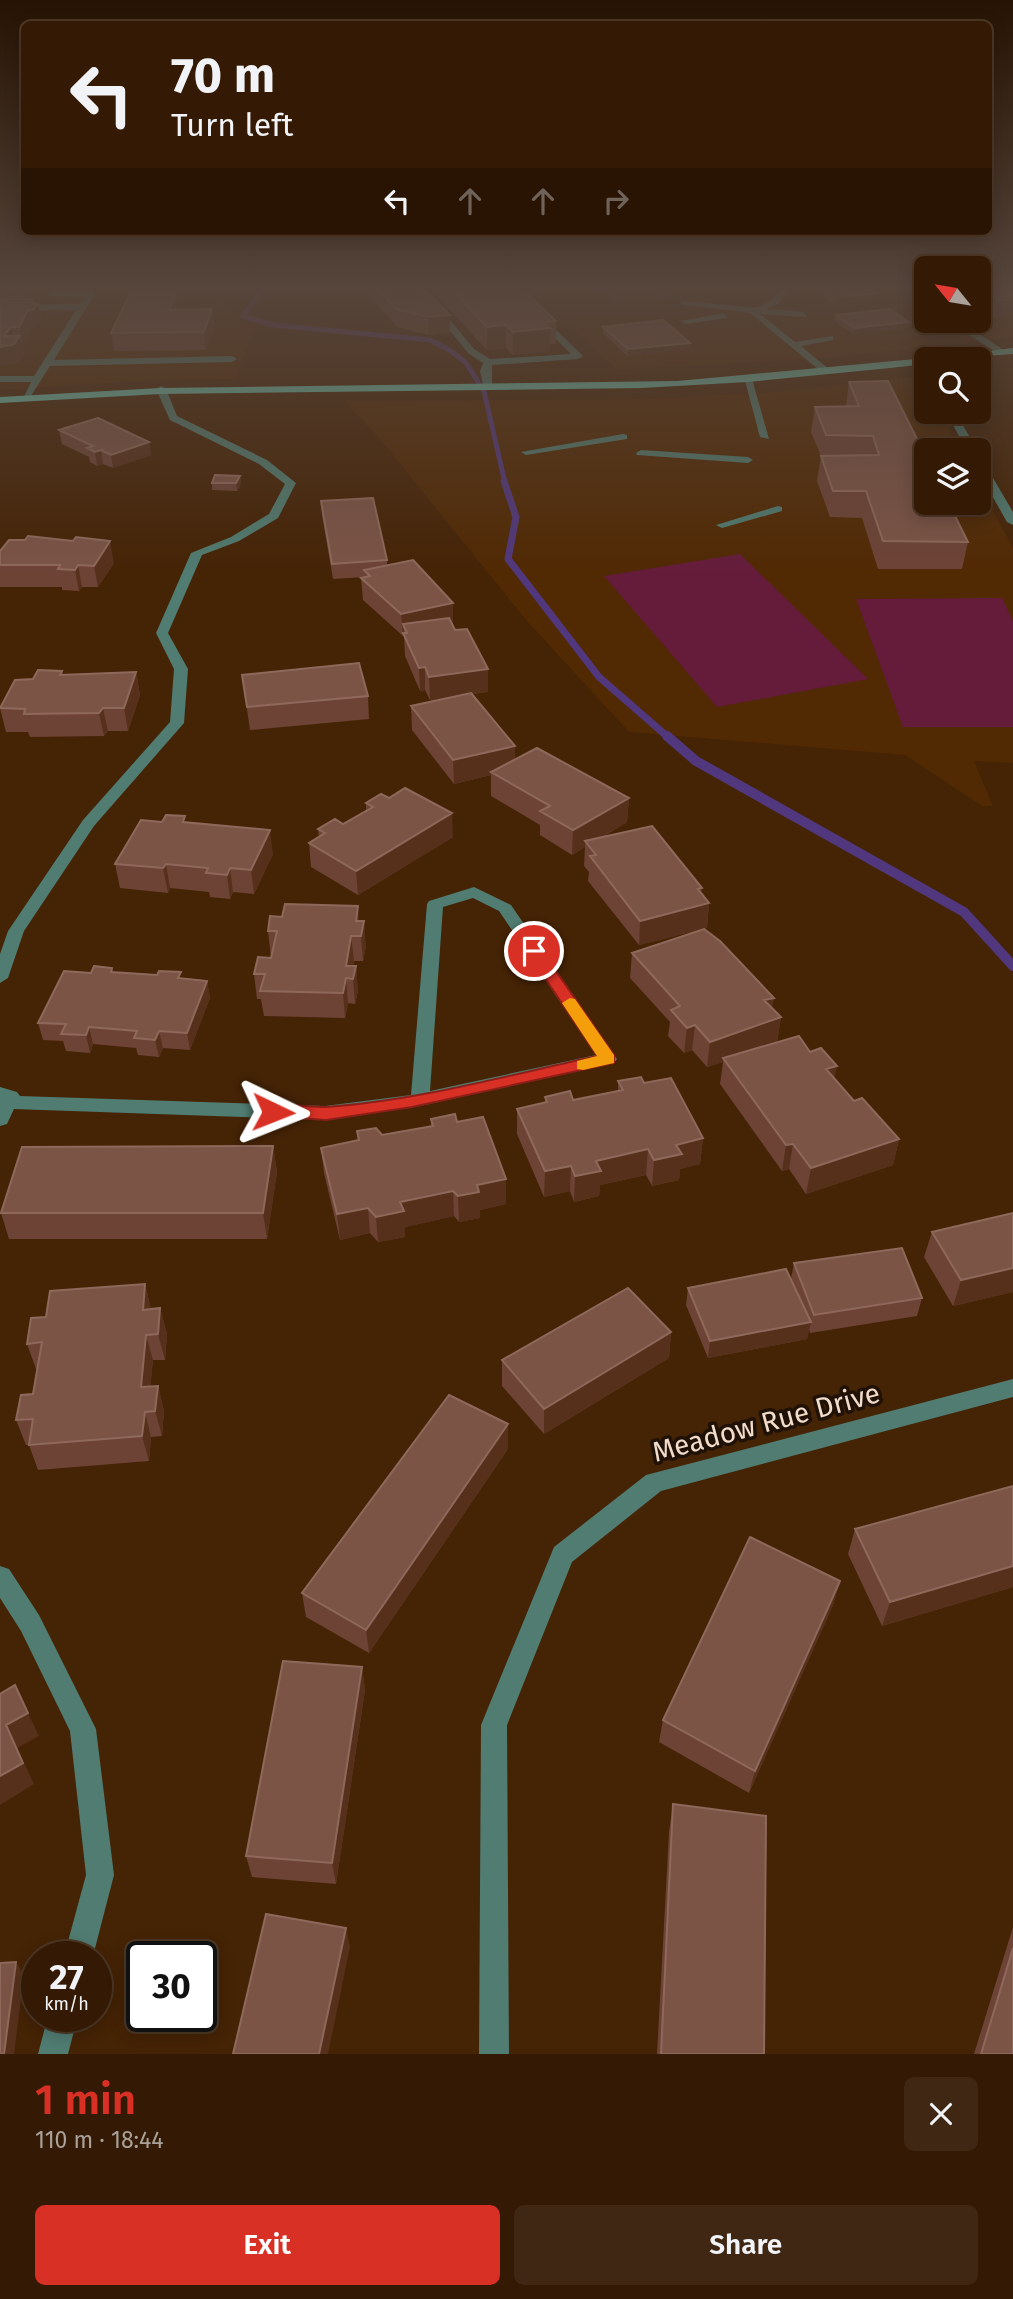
<!DOCTYPE html>
<html lang="en">
<head>
<meta charset="utf-8">
<style>
	:root { --surface:#341a04; --page:#3f2713; --text:#f1f3f6; --muted:#a9a19a; --line:#4e3826; --accent:#d93025 }
	body { margin:0; font-family:"Fira Sans",sans-serif; background:var(--page); color:var(--text); height:100vh; display:flex; flex-direction:column; font-size:26px; white-space:nowrap }
	* { box-sizing:border-box; margin:0 }
	p { font-size:23px; color:var(--muted) }
	.icon { flex:none; width:38px; height:38px; fill:none; stroke:currentColor; stroke-width:2; stroke-linecap:round; stroke-linejoin:round }
	.map { position:relative; height:2054px; overflow:hidden }
	.drawer { display:flex; flex-direction:column; background:var(--surface); flex:1 }
	.drawer>* { flex:none }
	.banner { position:absolute; left:21px; top:21px; width:971px; height:214px; border-radius:10px; box-shadow:0 4px 18px #0003,0 0 0 2px var(--line); background:#341a04; color:var(--text); overflow:hidden }
	.needle { width:46px; rotate:300deg }
	.tools { position:absolute; left:914px; top:256px; display:grid; gap:14px }
	.tools a { display:grid; place-items:center; width:77px; height:77px; border-radius:10px; background:var(--surface); box-shadow:0 4px 18px #0003,0 0 0 2px var(--line); font-size:35px }
	.speed { position:absolute; left:21px; top:1941px; display:flex; gap:14px; font-size:35px; font-weight:700; text-align:center }
	.speed>* { display:grid; place-content:center; width:91px; height:91px; border-radius:50%; background:var(--surface); box-shadow:0 4px 18px #0003,0 0 0 2px var(--line); line-height:1 }
	.speed small { font-size:18px; font-weight:400 }
	.speed .limit { border:4px solid #111; border-radius:10px; background:#fff; color:#111 }
	.pin { position:absolute; display:grid; place-items:center; width:60px; height:60px; color:#fff; margin:-30px; border:4px solid #fff; border-radius:50%; box-shadow:0 2px 7px #0007 }
	.me { position:absolute; width:77px; margin:-38px; rotate:92deg; stroke-linejoin:round; filter:drop-shadow(0 0 5px #0008) }
	.turn { display:flex; align-items:center; gap:24px; height:147px; padding:0 35px; font-size:32px }
	.turn .icon { width:91px; height:91px; stroke-width:2.5 }
	.turn b { display:block; font-size:49px; line-height:60px }
	.lanes { display:flex; align-items:center; height:66px; padding:0 35px; background:#0003; justify-content:center; gap:35px; direction:ltr }
	.lanes .off { opacity:.35 }
	.round { display:grid; place-items:center; flex:none; width:74px; height:74px; border-radius:10px; background:var(--page) }
	.overview { display:flex; align-items:center; justify-content:space-between; height:119px; padding:0 35px }
	h1 { font-size:42px; font-weight:600; line-height:52px; color:var(--accent) }
	.action { display:flex; gap:14px; margin-top:auto; padding:14px 35px }
	.action a { flex:1; height:80px; border-radius:10px; background:var(--accent); color:#fff; font-size:28px; font-weight:600; line-height:80px; text-align:center }
	.action a+a { background:var(--page); color:var(--text) }
	.map>svg:first-child { display:block }
	.built { fill:#512903 }
	.green { fill:#651c3b }
	.lines { fill:none; stroke-linecap:round; stroke-linejoin:round }
	.stream-far2 { stroke:#51387e; stroke-width:5 }
	.stream-far1 { stroke:#51387e; stroke-width:7 }
	.stream { stroke:#51387e; stroke-width:10 }
	.minor { fill:#507c71; fill-rule:evenodd }
	.major { fill:#6acab5; fill-rule:evenodd }
	.wall { fill:#6d4336 }
	.shaded-wall { fill:#57301c }
	.building { fill:#7b5446; stroke:#8e695b; stroke-width:2 }
	.route { fill:#d93025; stroke:#8d1f18; stroke-width:2 }
	.slow { fill:#f59e0b }
	.labels { text-anchor:middle; stroke-width:7; stroke-linejoin:round; paint-order:stroke }
	.near-street-label { font-size:28px; fill:#f2dccc; stroke:#201106 }
</style>
</head>
<body>
<div class="map">
<svg width="1013" height="2054" viewBox="0 0 1013 2054">
	<rect width="100%" height="100%" fill="#452305"/>
	<path class="built" d="M0,286H146L143,295L210,294L254,330L235,379L156,380L0,390Z
		M529,286H926V320H978V286H1013V337L838,357L617,370Z
		M909,377L923,382L926,411H939L960,450H926V502H978V483L1013,548V763L974,761L993,806H982L905,755L629,732L526,620L386,446L345,401L656,399L774,392Z"/>
	<path class="green" d="M740,554L868,679L717,707L604,576Z
		M1002,598L1013,621V727H903L856,599Z"/>
	<g class="lines">
		<path class="stream-far2" d="M265,286L243,316L273,325L430,340L451,351L466,363L484,391L505,483"/>
		<path class="stream-far1" d="M504,481L516,517L508,559L599,677L669,738"/>
		<path class="stream" d="M667,736L696,761L964,912L1013,966"/>
		<path class="minor" d="M52,286H60L56,291H91L95,294L54,360L232,356L237,359L232,362L50,366L29,399H23L31,382H0V376H34L76,310L0,311V305L79,304L85,297L47,296Z
			M414,286H422L474,349L490,359L571,354L503,286H511L583,356L578,359L492,365V387L484,389L480,371L483,363L468,353Z
			M782,289L789,291L778,304L767,309L804,312L807,317L760,314L795,342L833,336V340L801,346L830,370V374H824L750,313L680,304L684,301L756,308L772,300Z
			M724,313L727,318L685,324L681,321Z
			M967,327L970,328L1007,352L999,354L964,332Z
			M744,377L752,379L769,439L760,437Z
			M161,386L166,389L177,416L267,460L296,483L278,518L239,541L202,555L168,633L188,669L184,723L94,826L24,931L8,978L0,983V954L8,931L83,820L170,722L174,669L156,633L191,553L231,537L269,514L285,484L259,464L170,420L156,389Z
			M945,411H955L977,450H967Z
			M623,434L627,435V439L526,455L521,452Z
			M641,450L748,457L753,460L748,463L637,455L636,453Z
			M978,458L983,461L1013,512V525L1007,522L978,471Z
			M778,506L782,507V511L722,528L716,525Z
			M474,887L511,905L614,1055L617,1059L614,1063L420,1106L325,1120L14,1109L7,1124L0,1126V1087L17,1092L20,1096L325,1106L411,1095L427,904L429,901ZM473,898L499,911L596,1055L430,1091L443,907Z
			M1013,1379V1397L661,1491L572,1562L507,1725L509,2054H479L481,1725L554,1547L646,1475Z
			M0,1566L9,1569L39,1615L96,1729L114,1875L93,1956H64L86,1875L70,1731L21,1631L0,1598Z
			M48,2016H78L68,2054H38Z"/>
		<path class="major" d="M1013,348V354L944,359L948,356Z
			M926,358V364L890,368L748,382L641,388L160,394L0,403V397L160,388L677,381Z"/>
	</g>
	<path class="wall" d="M0,286H27L28,290L21,298L33,303H38L41,320L36,327L31,328L22,345L24,354L18,362L0,366Z
		M361,286H421L450,315V333L429,335L397,327Z
		M428,286H519L556,321V344H550V351L513,355L506,348L487,350Z
		M598,286H695L694,289L671,292V297L616,303Z
		M700,286H740L703,288Z
		M978,286H1013V316L995,318L978,308Z
		M817,287L876,293L875,299L834,304L816,293Z
		M179,308L178,310L212,309L214,327L206,350L114,351L111,333Z
		M836,315L909,322L908,328L853,334L835,321Z
		M603,327L689,349L627,356L603,333Z
		M849,382L968,542L962,569H878L862,518L830,517L817,481L821,456L811,432L815,407L846,406Z
		M59,430L149,442L151,455L113,468L103,464L97,466L90,462L89,457L62,444Z
		M240,476L241,483L237,491L212,490V483Z
		M321,501L387,560V565L453,603V625L488,692L472,694L515,760L629,798L627,822L601,838L702,894L709,903L707,928L639,945L588,881L589,872L584,866L585,847L572,855L540,835V825L491,796V775L454,784L412,730L411,706L453,697L430,700L425,690L420,691L405,656L404,636H403L363,600L361,578L365,577L333,579L322,515Z
		M0,551L114,563L98,587H82L79,591L62,590V587H0Z
		M62,671L63,675L136,672L140,695L128,731H108L104,736L30,737L28,732H6L0,708L33,679Z
		M242,675L368,696L369,719L250,730Z
		M366,803L453,837L358,895L311,867L309,843L319,837L318,829L343,824L366,810Z
		M162,822H186L273,854L254,894L233,892L230,899L210,897L209,892L170,888L168,893L120,888L115,864Z
		M360,921L366,946L363,961H354L353,966H356L358,991L355,1004L348,1003L345,1018L264,1016L261,999H257L254,974L271,958L268,931Z
		M632,953L772,1008L781,1017L777,1042L810,1052L854,1101L899,1139L893,1165L806,1194L789,1169L782,1171L720,1084L723,1062L707,1067L692,1050L684,1053L668,1036L670,1022L630,978Z
		M112,968L113,972L207,981L210,998L190,1050L163,1048L159,1057L138,1055L136,1048L93,1044L90,1053L66,1051L63,1041L43,1040L38,1023L91,973Z
		M618,1081L644,1083L703,1138L700,1164L680,1169L679,1180L652,1186L646,1175L600,1185L599,1196L574,1202L570,1191L544,1197L517,1134V1109L545,1103V1097L573,1100L618,1091Z
		M431,1119L457,1122L506,1179V1204L480,1210V1218L459,1222L454,1216L405,1227V1237L378,1242L370,1233L340,1240L324,1173L321,1148L358,1140L357,1131L382,1135L431,1126Z
		M273,1146L277,1172L267,1239H9L1,1213Z
		M1013,1213V1292L953,1306L924,1257L932,1232Z
		M794,1263L922,1298L917,1316L810,1333L809,1329L807,1339L708,1358L686,1305L688,1288L791,1279Z
		M145,1284L151,1309L160,1308L167,1334L165,1360H153L150,1387L158,1386L164,1411L162,1436L151,1437L149,1461L38,1470L29,1445H26L16,1420L33,1394L38,1369H36L27,1344L46,1317Z
		M671,1332L669,1358L544,1434L502,1386V1360Z
		M508,1449L369,1653L306,1617L302,1593Z
		M1013,1486V1587L882,1626L848,1554L855,1529Z
		M840,1581L833,1605L749,1793L659,1742L663,1720Z
		M362,1667L365,1690L336,1884L252,1877L246,1856Z
		M673,1804L764,2054H657L669,1832Z
		M1013,1927V2054H974Z"/>
	<path class="shaded-wall" d="M19,286H27L28,290L21,298L11,302L8,290Z
		M666,286H695L694,289L671,292V297L616,303L617,291Z
		M177,291L179,308L171,327L169,310Z
		M876,293L875,299L834,304L835,298Z
		M1013,299V316L995,318L998,301Z
		M38,303L41,320L36,327L31,328L23,345L19,327L28,310Z
		M212,309L214,327L206,350L204,332Z
		M450,315V333L429,335L428,317Z
		M909,322L908,328L853,334L854,328Z
		M506,325V348L487,350V327Z
		M11,327L14,343L20,336L24,354L18,362L0,366V347L4,336Z
		M550,328V351L513,355V332Z
		M690,343L689,349L627,356L628,349Z
		M149,442L151,455L113,468L111,455Z
		M101,450L103,464L97,466L95,452Z
		M240,476L241,483L237,491L236,483Z
		M110,541L114,563L98,587L94,566Z
		M78,565L82,587L79,591L75,570Z
		M453,603V625L408,635L403,624L404,636H403L401,614Z
		M425,667V690L420,691L419,668Z
		M488,669V692L430,700L429,677Z
		M136,672L140,695L128,731L124,708Z
		M103,708L108,731L104,736L99,713Z
		M515,746V769L491,772V775L454,784L453,760Z
		M629,798L627,822L588,845L585,841V847L572,855L573,830Z
		M452,813L453,837L358,895L356,871Z
		M270,830L273,854L254,894L251,870Z
		M166,864L170,888L168,893L163,868Z
		M230,868L233,892L230,899L227,875Z
		M702,888L700,905L709,903L707,928L639,945L640,921L698,889Z
		M358,906L360,931L356,921Z
		M364,921L366,946L363,961L361,936Z
		M351,936L354,961L350,978L346,966Z
		M356,966L358,991L355,1004L353,979Z
		M346,978L348,1003L345,1018L343,993Z
		M207,981L210,998L190,1050L187,1033Z
		M774,998L770,1021L781,1017L777,1042L723,1058V1062L707,1067L710,1042L764,1000Z
		M695,1025L692,1050L684,1053L687,1028Z
		M89,1027L93,1044L90,1053L86,1035Z
		M159,1031L163,1048L159,1057L155,1040Z
		M837,1066L832,1091L826,1069Z
		M703,1138L700,1164L680,1169L679,1180L652,1186L654,1160L676,1145Z
		M899,1139L893,1165L806,1194L811,1168Z
		M793,1144L789,1169L782,1171L786,1145Z
		M273,1146L277,1172L267,1239L263,1213Z
		M648,1149L646,1175L600,1185L599,1196L574,1202L575,1176L596,1161Z
		M571,1166L570,1191L544,1197L545,1171Z
		M506,1179V1204L480,1210V1218L459,1222L458,1196L477,1185Z
		M453,1191L454,1216L405,1227V1237L378,1242L376,1217L400,1202Z
		M368,1208L370,1233L340,1240L337,1214Z
		M1013,1268V1292L953,1306L961,1280Z
		M145,1284L151,1309L143,1310Z
		M160,1308L167,1334L165,1360L158,1334Z
		M811,1322L807,1339L708,1358L710,1341Z
		M671,1332L669,1358L544,1434V1409Z
		M146,1335L153,1360L148,1412L141,1387Z
		M158,1386L164,1411L162,1436L155,1411Z
		M145,1412L151,1437L149,1461L142,1436Z
		M508,1424V1449L369,1653L366,1630Z
		M1013,1566V1587L882,1626L890,1602Z
		M840,1581L833,1605L749,1793L755,1771Z
		M362,1667L365,1690L336,1884L332,1863Z
		M28,1713L39,1736L17,1748L34,1784L0,1805V1776L6,1725Z
		M346,1928L350,1947L328,2054H319Z
		M16,1962L24,1975L14,2054H4Z"/>
	<path class="building" d="M0,286H19L8,290H0Z
		M375,286H421L450,315L428,317L396,309Z
		M448,286H519L556,321L543,322L550,328L513,332L506,325L487,327Z
		M611,286H668L617,291Z
		M826,286H864L876,293L835,298L817,287Z
		M978,286H1013V299L998,301L978,289Z
		M131,291H177L169,310L212,309L204,332L111,333Z
		M7,299H32L33,303H38L33,310H28L19,327H11L4,336H20L14,344L0,347V301Z
		M890,309L909,322L854,328L836,315Z
		M663,320L690,343L628,349L603,327Z
		M888,381L926,457V502H948L968,542L883,541L866,491H833L821,456L879,455L873,436L826,435L815,407L859,406L849,382Z
		M98,418L149,442L111,455L101,450L95,452L87,448L93,446L59,430Z
		M215,475L240,476L236,483H212Z
		M373,498L387,560L332,564L321,501Z
		M28,536L73,541L76,537L110,541L94,566L78,565L75,570L58,569L60,565H0V551L9,540H25Z
		M413,560L453,603L401,614L361,578L370,576L364,570Z
		M449,618L455,630L467,629L488,669L429,677L425,667L419,668L403,633H407L403,624Z
		M359,663L368,696L247,707L242,675Z
		M38,670L62,671L60,675L136,672L124,708H103L99,713L24,714L25,709L0,708L15,680L33,679Z
		M471,693L515,746L453,760L411,706Z
		M537,748L629,798L573,830L540,811L550,806L491,772Z
		M405,788L452,813L356,871L309,843L325,833L318,829L335,819L343,824L373,807L366,803L381,794L389,798Z
		M166,815L185,816L183,822L270,830L251,870L230,868L227,875L206,873L208,868L166,864L163,868L115,864L141,820L162,822Z
		M652,826L702,888L698,889L709,903L640,921L590,856L596,855L585,841Z
		M285,904L358,906L356,921H364L361,936H351L346,966H356L353,979L346,978L343,993L260,991L265,974H254L258,957L271,958L277,931H268L270,916L282,917Z
		M704,929L720,941L774,998L764,1000L781,1017L710,1042L695,1025L687,1028L671,1010L680,1006L632,953Z
		M94,966L112,968L111,972L157,975L159,971L181,972L178,978L207,981L187,1033L159,1031L155,1040L134,1038L137,1031L89,1027L86,1035L61,1034L66,1024L38,1023L64,971L91,973Z
		M799,1036L810,1052L821,1048L837,1066L826,1069L854,1101L862,1098L899,1139L811,1168L793,1144L786,1145L723,1058Z
		M641,1077L644,1083L671,1078L703,1138L676,1145L682,1154L654,1160L648,1149L596,1161L601,1171L575,1176L571,1166L545,1171L517,1109L547,1102L545,1097L570,1091L573,1100L623,1090L618,1081Z
		M455,1114L457,1122L483,1117L506,1179L477,1185L479,1192L458,1196L453,1191L400,1202L404,1211L376,1217L368,1208L337,1214L321,1148L359,1140L357,1131L376,1128L382,1135L433,1126L431,1119Z
		M273,1146L263,1213H1L22,1147Z
		M1013,1213V1268L961,1280L932,1232Z
		M902,1248L922,1298L814,1315L794,1263Z
		M786,1269L811,1322L710,1341L688,1288Z
		M145,1284L143,1310L160,1308L158,1334L146,1335L141,1387L158,1386L155,1411L145,1412L142,1436L29,1445L33,1419L16,1420L21,1395L33,1394L42,1342L27,1344L31,1318L46,1317L50,1291Z
		M628,1288L671,1332L544,1409L502,1360Z
		M449,1395L508,1424L366,1630L302,1593Z
		M1013,1486V1566L890,1602L855,1529Z
		M750,1537L840,1581L755,1771L663,1720Z
		M283,1661L362,1667L332,1863L246,1856Z
		M15,1685L28,1713L6,1725L23,1763L0,1776V1694Z
		M673,1804L766,1816L764,2054H661Z
		M266,1914L346,1928L319,2054H233Z
		M1013,1948V2054H981Z
		M16,1962L4,2054H0V1963Z"/>
	<linearGradient id="sky" x2="0" y2="1"><stop stop-color="#261303"/><stop offset="0.5" stop-color="#56453b"/><stop offset="1" stop-color="#56453b" stop-opacity="0"/></linearGradient>
	<rect width="1013" height="573" fill="url(#sky)"/>
	<path class="route" d="M534,947L540,948L614,1055V1063L412,1107L326,1120L267,1116L264,1112C272,1100 312,1108 326,1107C417,1101 509,1075 597,1056L527,951Z"/>
	<path class="slow" d="M570,998L575,999L614,1055V1063L583,1070L577,1069V1061L597,1056L562,1003Z"/>
	<g class="labels">
		<g class="near-street-label">
			<text transform="translate(766 1422) rotate(-15)" y="10">Meadow Rue Drive</text>
		</g>
	</g>
</svg>
<div class="tools">
<a><svg class="needle" viewBox="-14 -14 28 28"><path d="M0-13l5 13h-10z" fill="#e53935"/><path d="M0 13l5-13h-10z" fill="#a9a19a"/></svg></a>
<a><svg class="icon" aria-label="search" viewBox="0 0 24 24"><circle cx="10" cy="10" r="6"/><path d="M15 15l6 6"/></svg></a>
<a><svg class="icon" aria-label="layers" viewBox="0 0 24 24"><path d="M12 4l9 5-9 5-9-5zM3 14l9 5 9-5"/></svg></a>
</div>
<div class="speed"><div>27<small>km/h</small></div><div class="limit">30</div></div>
<div class="pin" style="left:534px;top:951px;background:#d93025"><svg class="icon" aria-label="arrive" viewBox="0 0 24 24"><path d="M6 21V4h12l-3 4 3 4H6"/></svg></div>
<svg class="me" style="left:273px;top:1112px" viewBox="-20 -20 40 40"><path d="M0-17L14 15 0 8-14 15z" fill="#d93025" stroke="#fff" stroke-width="4"/></svg>
<div class="banner">
<div class="turn"><svg class="icon" aria-label="left" viewBox="0 0 24 24"><path d="M17 20v-9H6M10 6l-5 5 5 5"/></svg><div><b>70 m</b>Turn left</div></div>
<div class="lanes"><svg class="icon" aria-label="left" viewBox="0 0 24 24"><path d="M17 20v-9H6M10 6l-5 5 5 5"/></svg><svg class="icon off" aria-label="ahead" viewBox="0 0 24 24"><path d="M12 20V5M6 11l6-6 6 6"/></svg><svg class="icon off" aria-label="ahead" viewBox="0 0 24 24"><path d="M12 20V5M6 11l6-6 6 6"/></svg><svg class="icon off" aria-label="right" viewBox="0 0 24 24"><path d="M7 20v-9h11M14 6l5 5-5 5"/></svg></div>
</div>
</div>
<section class="drawer">
<div class="overview"><div><h1>1 min</h1><p>110 m · 18:44</p></div><a class="round"><svg class="icon" aria-label="close" viewBox="0 0 24 24"><path d="M6 6l12 12M18 6L6 18"/></svg></a></div>
<div class="action"><a>Exit</a><a>Share</a></div>
</section>
</body>
</html>
